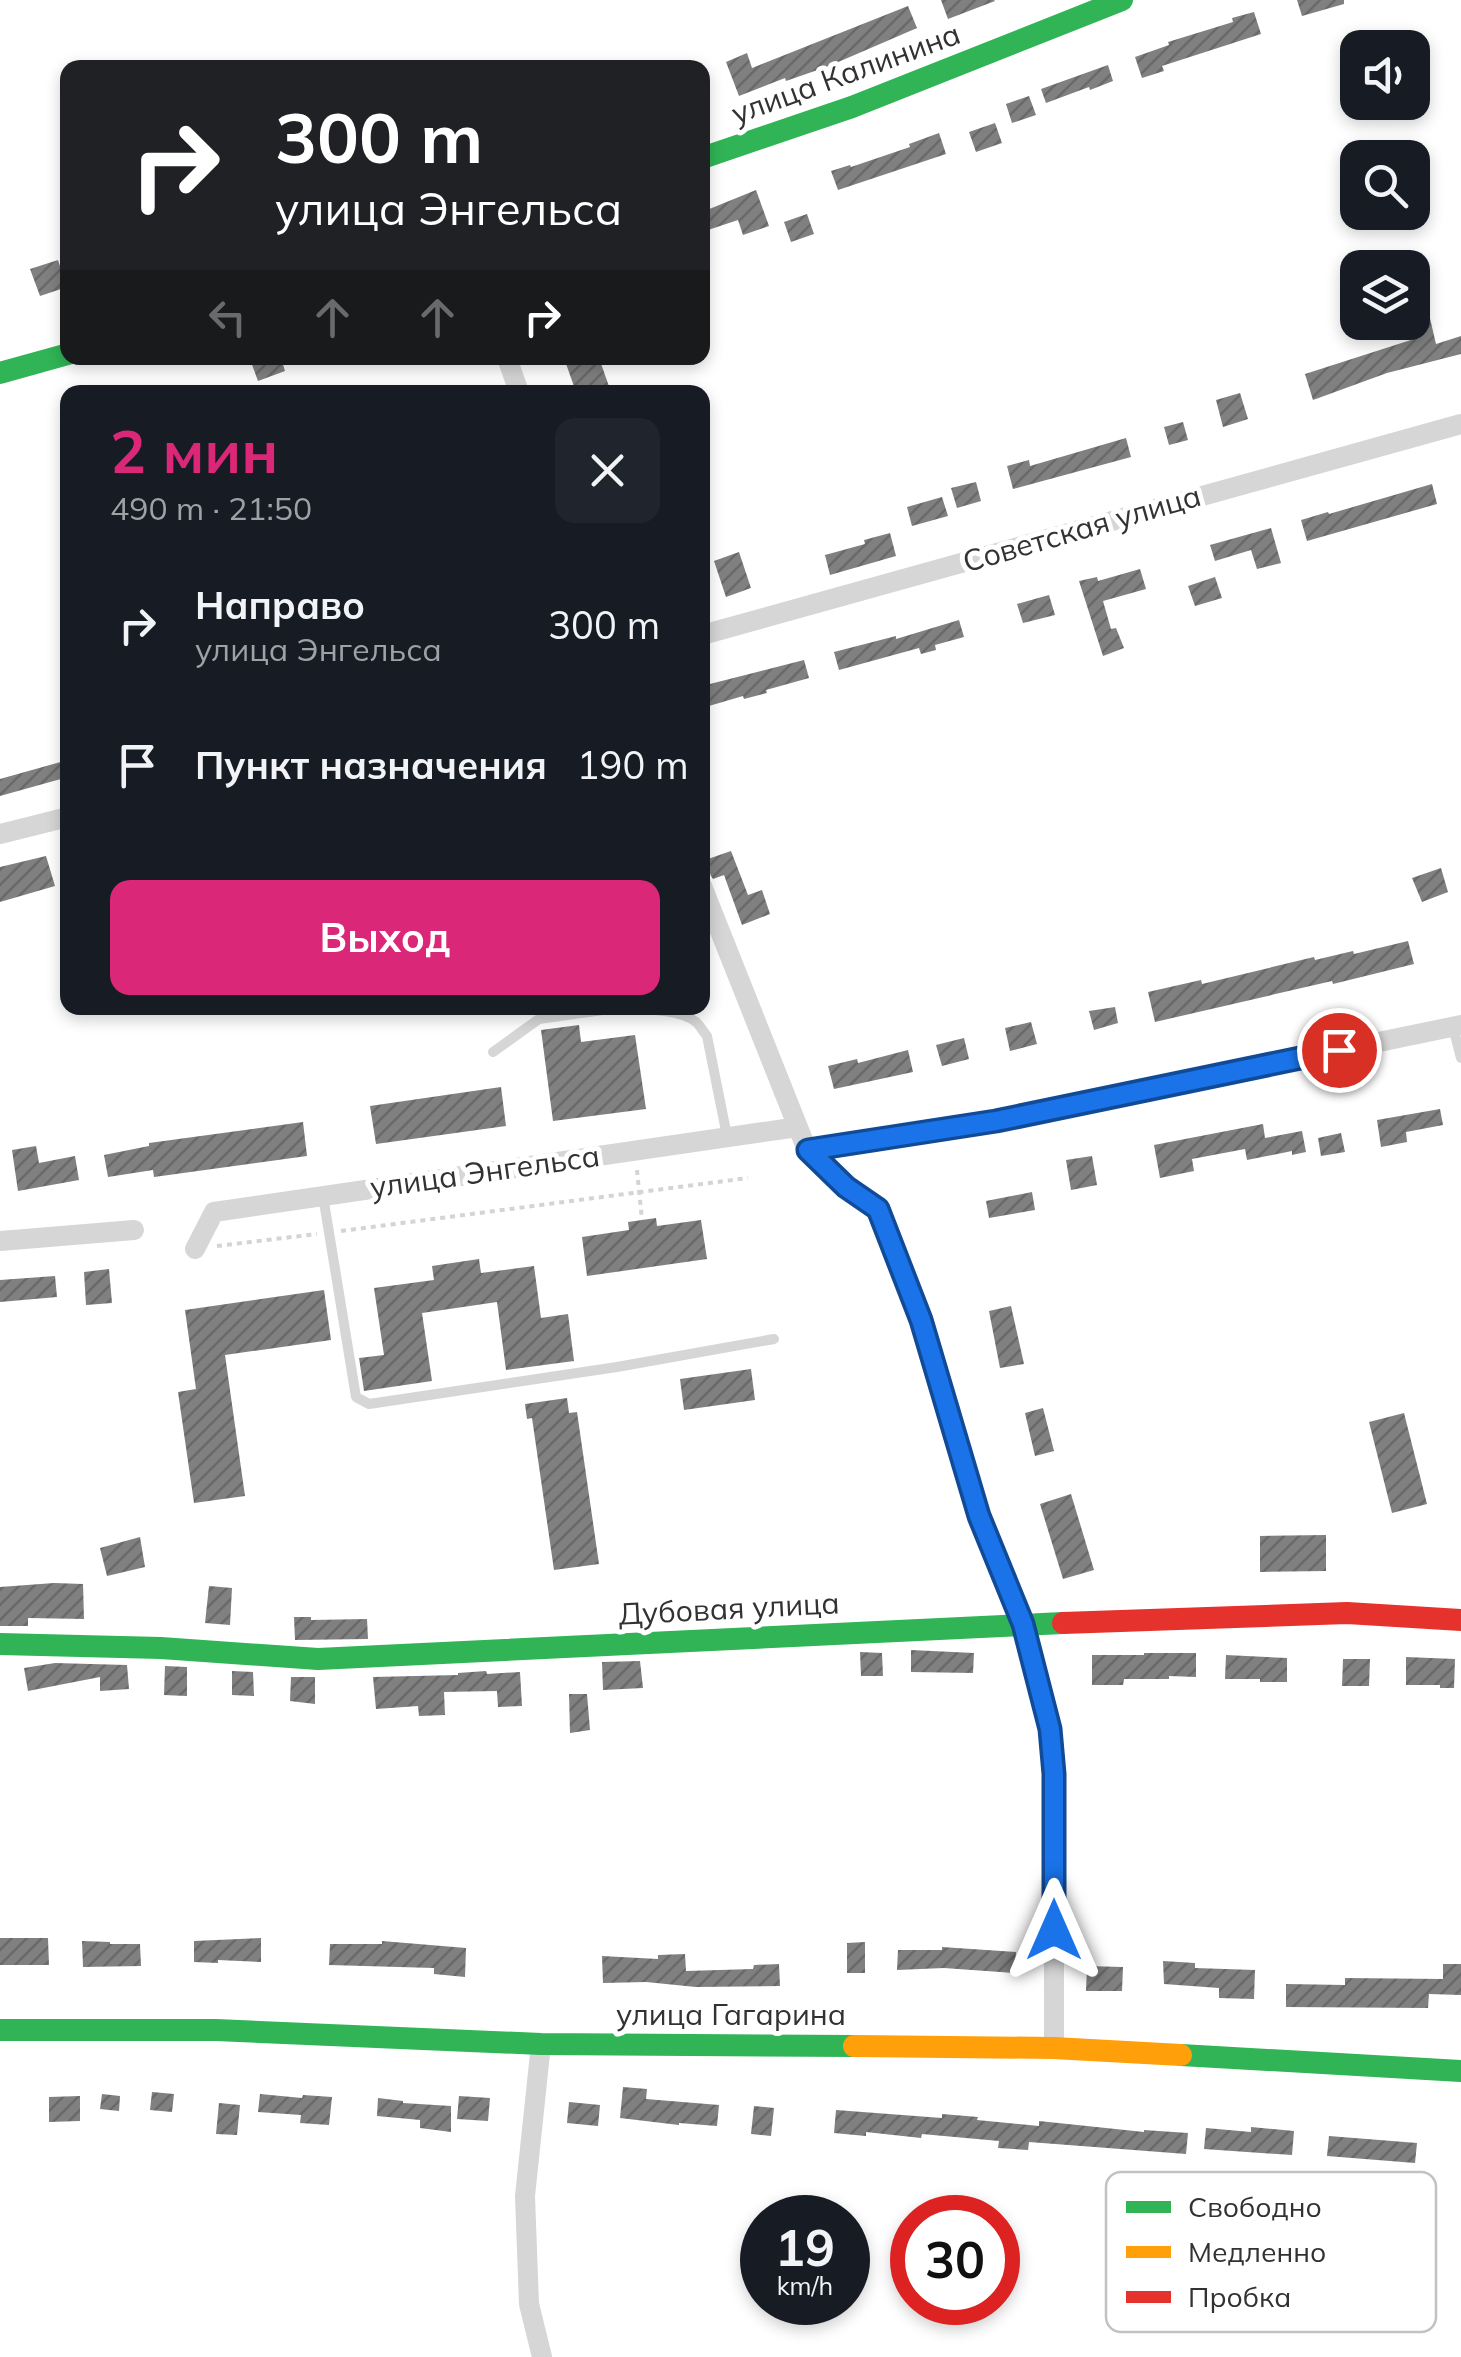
<!DOCTYPE html>
<html lang="ru">
<head>
<meta charset="utf-8">
<style>
	:root { --surface:#171b24; --page:#20242c; --text:#f1f3f6; --muted:#9ea1a6; --accent:#db2777 }
	body { margin:0; font-family:Mulish,sans-serif; background:var(--page); color:var(--text); height:100vh; display:flex; flex-direction:column; font-size:38px; white-space:nowrap }
	* { box-sizing:border-box; margin:0 }
	p { font-size:32px; color:var(--muted) }
	.icon { flex:none; width:55px; height:55px; fill:none; stroke:currentColor; stroke-width:2; stroke-linecap:round; stroke-linejoin:round }
	.map { position:relative; flex:1; overflow:hidden }
	.sheet { position:absolute; left:60px; top:385px; width:650px; height:630px; display:flex; flex-direction:column; background:var(--surface); border-radius:20px; box-shadow:0 5px 15px #0003 }
	.sheet>* { flex:none }
	.hud { position:absolute; left:60px; top:60px; width:650px; height:305px; border-radius:20px; box-shadow:0 5px 15px #0003; background:#202124; color:#fff; overflow:hidden }
	.buttons { position:absolute; left:1340px; top:30px; display:grid; gap:20px }
	.buttons a { display:grid; place-items:center; width:90px; height:90px; border-radius:20px; background:var(--surface); box-shadow:0 5px 15px #0003; font-size:50px }
	.speed { position:absolute; left:740px; top:2195px; display:flex; gap:20px; font-size:50px; font-weight:700; text-align:center }
	.speed>* { display:grid; place-content:center; width:130px; height:130px; border-radius:50%; background:var(--surface); box-shadow:0 5px 15px #0003; line-height:1 }
	.speed small { font-size:25px; font-weight:400 }
	.speed .limit { border:15px solid #d22; background:#fff; color:#111 }
	.pin { position:absolute; display:grid; place-items:center; width:85px; height:85px; color:#fff; margin:-42px; border:5px solid #fff; border-radius:50%; box-shadow:0 2px 10px #0007 }
	.me { position:absolute; width:110px; margin:-55px; rotate:0deg; stroke-linejoin:round; filter:drop-shadow(0 0 8px #0008) }
	.turn { display:flex; align-items:center; gap:35px; height:210px; padding:0 50px; font-size:45px }
	.turn .icon { width:130px; height:130px; stroke-width:2.5 }
	.turn b { display:block; font-size:70px; line-height:85px }
	.lanes { display:flex; align-items:center; height:95px; padding:0 50px; background:#0003; justify-content:center; gap:50px; direction:ltr }
	.lanes .off { opacity:.35 }
	.round { display:grid; place-items:center; flex:none; width:105px; height:105px; border-radius:20px; background:var(--page) }
	.head { display:flex; align-items:center; justify-content:space-between; height:170px; padding:0 50px }
	h1 { font-size:60px; font-weight:700; line-height:75px; color:var(--accent) }
	.primary-button { display:flex; gap:20px; margin-top:auto; padding:20px 50px }
	.primary-button a { flex:1; height:115px; border-radius:20px; background:var(--accent); color:#fff; font-size:40px; font-weight:700; line-height:115px; text-align:center }
	ul { padding:0; list-style:none }
	li { display:flex; align-items:center; gap:30px; height:140px; padding:0 50px }
	li div { flex:1 }
	li b { display:block; font-size:38px }
	li em { font-style:normal }
	.map>svg:first-child { display:block }
	.building { fill:url(#building-hatch) }
	.lines { fill:none; stroke-linecap:round; stroke-linejoin:round }
	.path { stroke:#d4d4d4; stroke-width:4; stroke-dasharray:5 5; stroke-linecap:butt }
	.lane { stroke:#d6d6d6; stroke-width:10 }
	.street { stroke:#d6d6d6; stroke-width:20 }
	.fast { stroke:#30b455; stroke-width:22 }
	.slow { stroke:#ff9f0a; stroke-width:22 }
	.jam { stroke:#e5322d; stroke-width:22 }
	.route-casing { stroke:#114b97; stroke-width:25 }
	.route { stroke:#1a73e8; stroke-width:18 }
	.labels { text-anchor:middle; stroke-width:10; stroke-linejoin:round; paint-order:stroke }
	.street-label { font-size:30px; fill:#323232; stroke:#fff }
	.key { fill:#fff; stroke:#c2c2c2; stroke-width:2.5 }
	.key-label { font-size:28px; fill:#323232 }
</style>
</head>
<body>
<div class="map">
<svg width="1461" height="2357" viewBox="0 0 1461 2357">
	<defs>
		<pattern id="building-hatch" width="6" height="6" patternUnits="userSpaceOnUse" patternTransform="scale(2.5)"><rect width="6" height="6" fill="#808080"/><path d="M-1 1l2-2M0 6l6-6M5 7l2-2" fill="none" stroke="#696969"/></pattern>
	</defs>
	<rect width="100%" height="100%" fill="#fff"/>
	<path class="building" d="M941,0H994L995,1L948,19Z
		M1297,0H1344V4L1302,16Z
		M908,6L917,28L829,66L786,81L785,78L739,96L726,62L747,53L752,68Z
		M1254,12L1261,34L1162,66L1164,71L1142,78L1135,57L1169,45L1168,42L1233,22L1232,18Z
		M1108,65L1113,81L1090,90L1089,87L1046,103L1041,89Z
		M1029,96L1036,115L1012,123L1006,104Z
		M995,123L1002,143L976,152L969,132Z
		M939,133L946,154L838,190L831,171L850,165L851,167L910,147L909,144Z
		M756,190L769,226L743,235L738,220L702,232V212Z
		M807,214L814,234L791,242L784,222Z
		M58,260L67,287L40,296L30,269Z
		M1429,314L1436,344L1461,336V354L1387,373L1313,400L1305,374L1414,339L1410,322H1412V319Z
		M265,358H281L285,371L258,381L251,362Z
		M564,358H599L611,392H576Z
		M1240,393L1248,419L1223,427L1216,400Z
		M1183,422L1188,440L1169,445L1164,427Z
		M1126,438L1131,457L1013,489L1007,466L1029,460L1030,466Z
		M976,482L981,501L957,508L951,488Z
		M1432,484L1437,504L1307,541L1301,520L1328,512L1329,514Z
		M942,497L948,516L912,526L907,507Z
		M1271,528L1281,563L1257,569L1251,550L1215,561L1210,545Z
		M890,533L896,556L830,575L825,555L865,544L864,540Z
		M739,552L751,588L726,597L714,561Z
		M1140,569L1146,589L1103,601L1111,629L1116,628L1124,648L1103,656L1079,581L1097,577L1098,581Z
		M1215,577L1222,598L1195,606L1188,586Z
		M1049,595L1055,615L1023,623L1017,604Z
		M959,620L964,637L935,645L936,650L921,654L919,648L839,670L834,652L896,636V639Z
		M804,660L809,678L766,690L767,693L744,699L743,696L702,708V686Z
		M64,761L68,777L0,796V779Z
		M731,851L748,895L762,890L770,914L742,925L724,875L713,879L711,876L705,860Z
		M46,856L55,886L0,902V867Z
		M1441,868L1448,892L1422,902L1412,878Z
		M1408,941L1414,964L1333,984L1332,981L1155,1022L1148,992L1201,980L1202,984L1314,957L1315,960L1353,951L1354,954Z
		M1115,1007L1118,1023L1094,1030L1089,1011Z
		M1031,1022L1037,1044L1010,1051L1005,1028Z
		M579,1025L581,1042L635,1035L646,1109L553,1121L541,1030Z
		M964,1038L969,1059L942,1066L936,1045Z
		M908,1050L913,1072L834,1089L828,1066L857,1059L858,1063Z
		M501,1087L506,1126L376,1144L370,1106Z
		M1440,1109L1443,1125L1406,1132L1407,1142L1381,1147L1377,1120Z
		M303,1122L307,1156L154,1177L153,1170L108,1177L104,1155L149,1146V1143Z
		M1263,1124L1265,1138L1302,1131L1306,1152L1292,1155V1151L1247,1160L1245,1149L1192,1159L1194,1171L1160,1178L1154,1145Z
		M1341,1133L1345,1152L1321,1156L1318,1138Z
		M36,1146L39,1163L75,1156L79,1180L18,1191L12,1150Z
		M1092,1156L1097,1185L1071,1190L1066,1160Z
		M1032,1192L1035,1210L989,1218L986,1201Z
		M656,1218L657,1226L701,1220L707,1259L587,1276L582,1237L629,1230L628,1222Z
		M479,1259L481,1273L534,1266L541,1318L568,1314L574,1361L506,1370L497,1302L422,1313L432,1381L364,1391L359,1358L384,1355L374,1288L434,1280L432,1266Z
		M109,1269L112,1303L86,1305L84,1272Z
		M55,1276L57,1297L0,1302V1280Z
		M324,1290L331,1340L225,1355L245,1496L194,1503L178,1392L196,1389L185,1310Z
		M1011,1306L1024,1364L1000,1368L989,1311Z
		M751,1369L755,1400L684,1410L680,1379Z
		M567,1398L569,1413L577,1412L599,1564L554,1570L532,1418L527,1419L525,1404Z
		M1043,1408L1054,1451L1035,1456L1025,1413Z
		M1404,1413L1427,1504L1392,1513L1369,1422Z
		M1071,1494L1094,1570L1063,1579L1040,1504Z
		M1326,1535V1571L1260,1572V1536Z
		M140,1537L145,1567L107,1576L100,1548Z
		M54,1583L83,1584L84,1619L28,1618V1626H0V1587Z
		M209,1586L232,1588L230,1625L205,1623Z
		M294,1617H311V1620L367,1619L368,1639L295,1640Z
		M911,1650L974,1653L973,1673L911,1672Z
		M860,1652L882,1653L883,1676H861Z
		M1144,1653H1196V1677L1169,1676V1679H1124L1123,1685H1092V1655H1144Z
		M1226,1655L1287,1658V1682H1260V1679H1225Z
		M1406,1657L1455,1659L1454,1688H1440V1685H1406Z
		M1343,1659H1370L1369,1686H1342Z
		M640,1661L643,1688L603,1690L602,1662Z
		M55,1663L127,1665L129,1689L100,1691V1677L28,1691L24,1668Z
		M165,1666L187,1667V1696L164,1695Z
		M232,1671L253,1672L254,1696L232,1695Z
		M486,1671L487,1674L520,1672L522,1706L498,1707L497,1691L444,1692L445,1715L419,1716L418,1706L376,1709L373,1677L458,1675V1673Z
		M291,1677H315V1704L290,1701Z
		M569,1694H587L590,1730L570,1733Z
		M0,1938H48L49,1965H0Z
		M261,1938V1962L218,1960V1963L194,1962V1941Z
		M82,1941L110,1942V1944H140L141,1966L83,1967Z
		M382,1941L466,1948L465,1977L434,1974V1968L329,1965L330,1944H382Z
		M865,1942V1973H847V1943Z
		M942,1947L1016,1952L1014,1973L944,1968L897,1970L898,1950H942Z
		M685,1954L686,1971L753,1969L754,1965L779,1964L780,1986L696,1987L646,1982L603,1983L602,1956L658,1959V1955Z
		M1163,1961L1195,1963V1968L1255,1970L1254,1999L1219,1998V1988L1164,1984Z
		M1443,1964H1461V1995L1429,1994L1428,2008L1286,2007V1984L1345,1985V1978L1443,1979Z
		M1087,1966L1123,1967L1122,1991H1086Z
		M623,2087L647,2089L646,2099L719,2105L717,2126L679,2123V2125L620,2118Z
		M152,2092L174,2094L172,2112L150,2110Z
		M102,2094L120,2096L119,2111L100,2109Z
		M260,2094L302,2098L303,2095L332,2097L329,2125L300,2123L301,2115L258,2112Z
		M80,2096V2121L49,2122V2097Z
		M459,2096L490,2098L488,2121L457,2119Z
		M378,2098L403,2101V2103L451,2106V2132L420,2128V2120L377,2116Z
		M569,2102L600,2105L598,2126L567,2123Z
		M219,2103L240,2105L237,2135L216,2134Z
		M754,2106L774,2108L771,2136L751,2134Z
		M836,2110L942,2118V2114L978,2117L977,2120L1039,2126V2121L1144,2132V2130L1188,2133L1186,2154L1029,2142L1028,2150L998,2148L999,2141L922,2134L921,2138L866,2132V2136L834,2133Z
		M1251,2127L1294,2131L1292,2155L1204,2149L1206,2128L1251,2132Z
		M1329,2136L1417,2143L1415,2163L1327,2156Z"/>
	<g class="lines">
		<path class="path" d="M637,1170L642,1220
			M341,1231L748,1178
			M217,1246L317,1234"/>
		<path class="lane" d="M621,1008C642,1009 680,1009 696,1022C698,1023 705,1034 707,1036L727,1136
			M1453,1027L1461,1058
			M493,1052L539,1019L617,1008
			M323,1196L356,1397L369,1404L617,1367L774,1339"/>
		<path class="street" d="M507,358L519,392
			M702,635L1461,424
			M0,834L68,817
			M702,886L807,1150L846,1187L878,1209L921,1321L979,1516L1023,1624L1050,1729L1054,1774V2048
			M807,1150L996,1121L1461,1025
			M0,1241L134,1230
			M195,1249L214,1212L798,1127
			M541,2044L525,2196L529,2304L542,2357"/>
		<path class="fast" d="M702,158L852,107L1122,0
			M0,373L68,354
			M0,1644L161,1648L318,1659L1063,1623
			M0,2030H216L541,2044L854,2046
			M1181,2055L1461,2071"/>
		<path class="slow" d="M854,2046L1054,2048L1181,2055"/>
		<path class="jam" d="M1063,1623L1347,1613L1461,1620"/>
	</g>
	<g class="lines">
		<defs>
			<path id="route" d="M1054,1930V1774L1050,1729L1023,1624L979,1516L921,1320L878,1209L846,1187L808,1150L996,1121L1339,1050"/>
		</defs>
		<use href="#route" class="route-casing"/>
		<use href="#route" class="route"/>
	</g>
	<g class="labels">
		<g class="street-label">
			<text transform="translate(846 74) rotate(-20)" y="10">улица Калинина</text>
			<text transform="translate(1082 529) rotate(-16)" y="10">Советская улица</text>
			<text transform="translate(485 1172) rotate(-8)" y="10">улица Энгельса</text>
			<text transform="translate(729 1609) rotate(-3)" y="10">Дубовая улица</text>
			<text x="731" y="2025">улица Гагарина</text>
		</g>
	</g>
	<rect x="1106" y="2172" width="330" height="160" rx="15" class="key"/>
	<rect x="1126" y="2201" width="45" height="12" fill="#30b455"/>
	<rect x="1126" y="2246" width="45" height="12" fill="#ff9f0a"/>
	<rect x="1126" y="2291" width="45" height="12" fill="#e5322d"/>
	<g class="key-label">
		<text x="1188" y="2217">Свободно</text>
		<text x="1188" y="2262">Медленно</text>
		<text x="1188" y="2307">Пробка</text>
	</g>
</svg>
<div class="buttons">
<a><svg class="icon" aria-label="sound" viewBox="0 0 24 24"><path d="M4 9h4l5-4v14l-5-4H4zM17 9q2 3 0 6"/></svg></a>
<a><svg class="icon" aria-label="search" viewBox="0 0 24 24"><circle cx="10" cy="10" r="6"/><path d="M15 15l6 6"/></svg></a>
<a><svg class="icon" aria-label="layers" viewBox="0 0 24 24"><path d="M12 4l9 5-9 5-9-5zM3 14l9 5 9-5"/></svg></a>
</div>
<div class="speed"><div>19<small>km/h</small></div><div class="limit">30</div></div>
<div class="pin" style="left:1339px;top:1050px;background:#d93025"><svg class="icon" aria-label="arrive" viewBox="0 0 24 24"><path d="M6 21V4h12l-3 4 3 4H6"/></svg></div>
<svg class="me" style="left:1054px;top:1930px" viewBox="-20 -20 40 40"><path d="M0-17L14 15 0 8-14 15z" fill="#1a73e8" stroke="#fff" stroke-width="4"/></svg>
<div class="hud">
<div class="turn"><svg class="icon" aria-label="right" viewBox="0 0 24 24"><path d="M7 20v-9h11M14 6l5 5-5 5"/></svg><div><b>300 m</b>улица Энгельса</div></div>
<div class="lanes"><svg class="icon off" aria-label="left" viewBox="0 0 24 24"><path d="M17 20v-9H6M10 6l-5 5 5 5"/></svg><svg class="icon off" aria-label="ahead" viewBox="0 0 24 24"><path d="M12 20V5M6 11l6-6 6 6"/></svg><svg class="icon off" aria-label="ahead" viewBox="0 0 24 24"><path d="M12 20V5M6 11l6-6 6 6"/></svg><svg class="icon" aria-label="right" viewBox="0 0 24 24"><path d="M7 20v-9h11M14 6l5 5-5 5"/></svg></div>
</div>
<section class="sheet">
<div class="head"><div><h1>2 мин</h1><p>490 m · 21:50</p></div><a class="round"><svg class="icon" aria-label="close" viewBox="0 0 24 24"><path d="M6 6l12 12M18 6L6 18"/></svg></a></div>
<ul>
<li><svg class="icon" aria-label="right" viewBox="0 0 24 24"><path d="M7 20v-9h11M14 6l5 5-5 5"/></svg><div><b>Направо</b><p>улица Энгельса</p></div><em>300 m</em></li>
<li><svg class="icon" aria-label="arrive" viewBox="0 0 24 24"><path d="M6 21V4h12l-3 4 3 4H6"/></svg><div><b>Пункт назначения</b></div><em>190 m</em></li>
</ul>
<div class="primary-button"><a>Выход</a></div>
</section>
</div>
</body>
</html>
